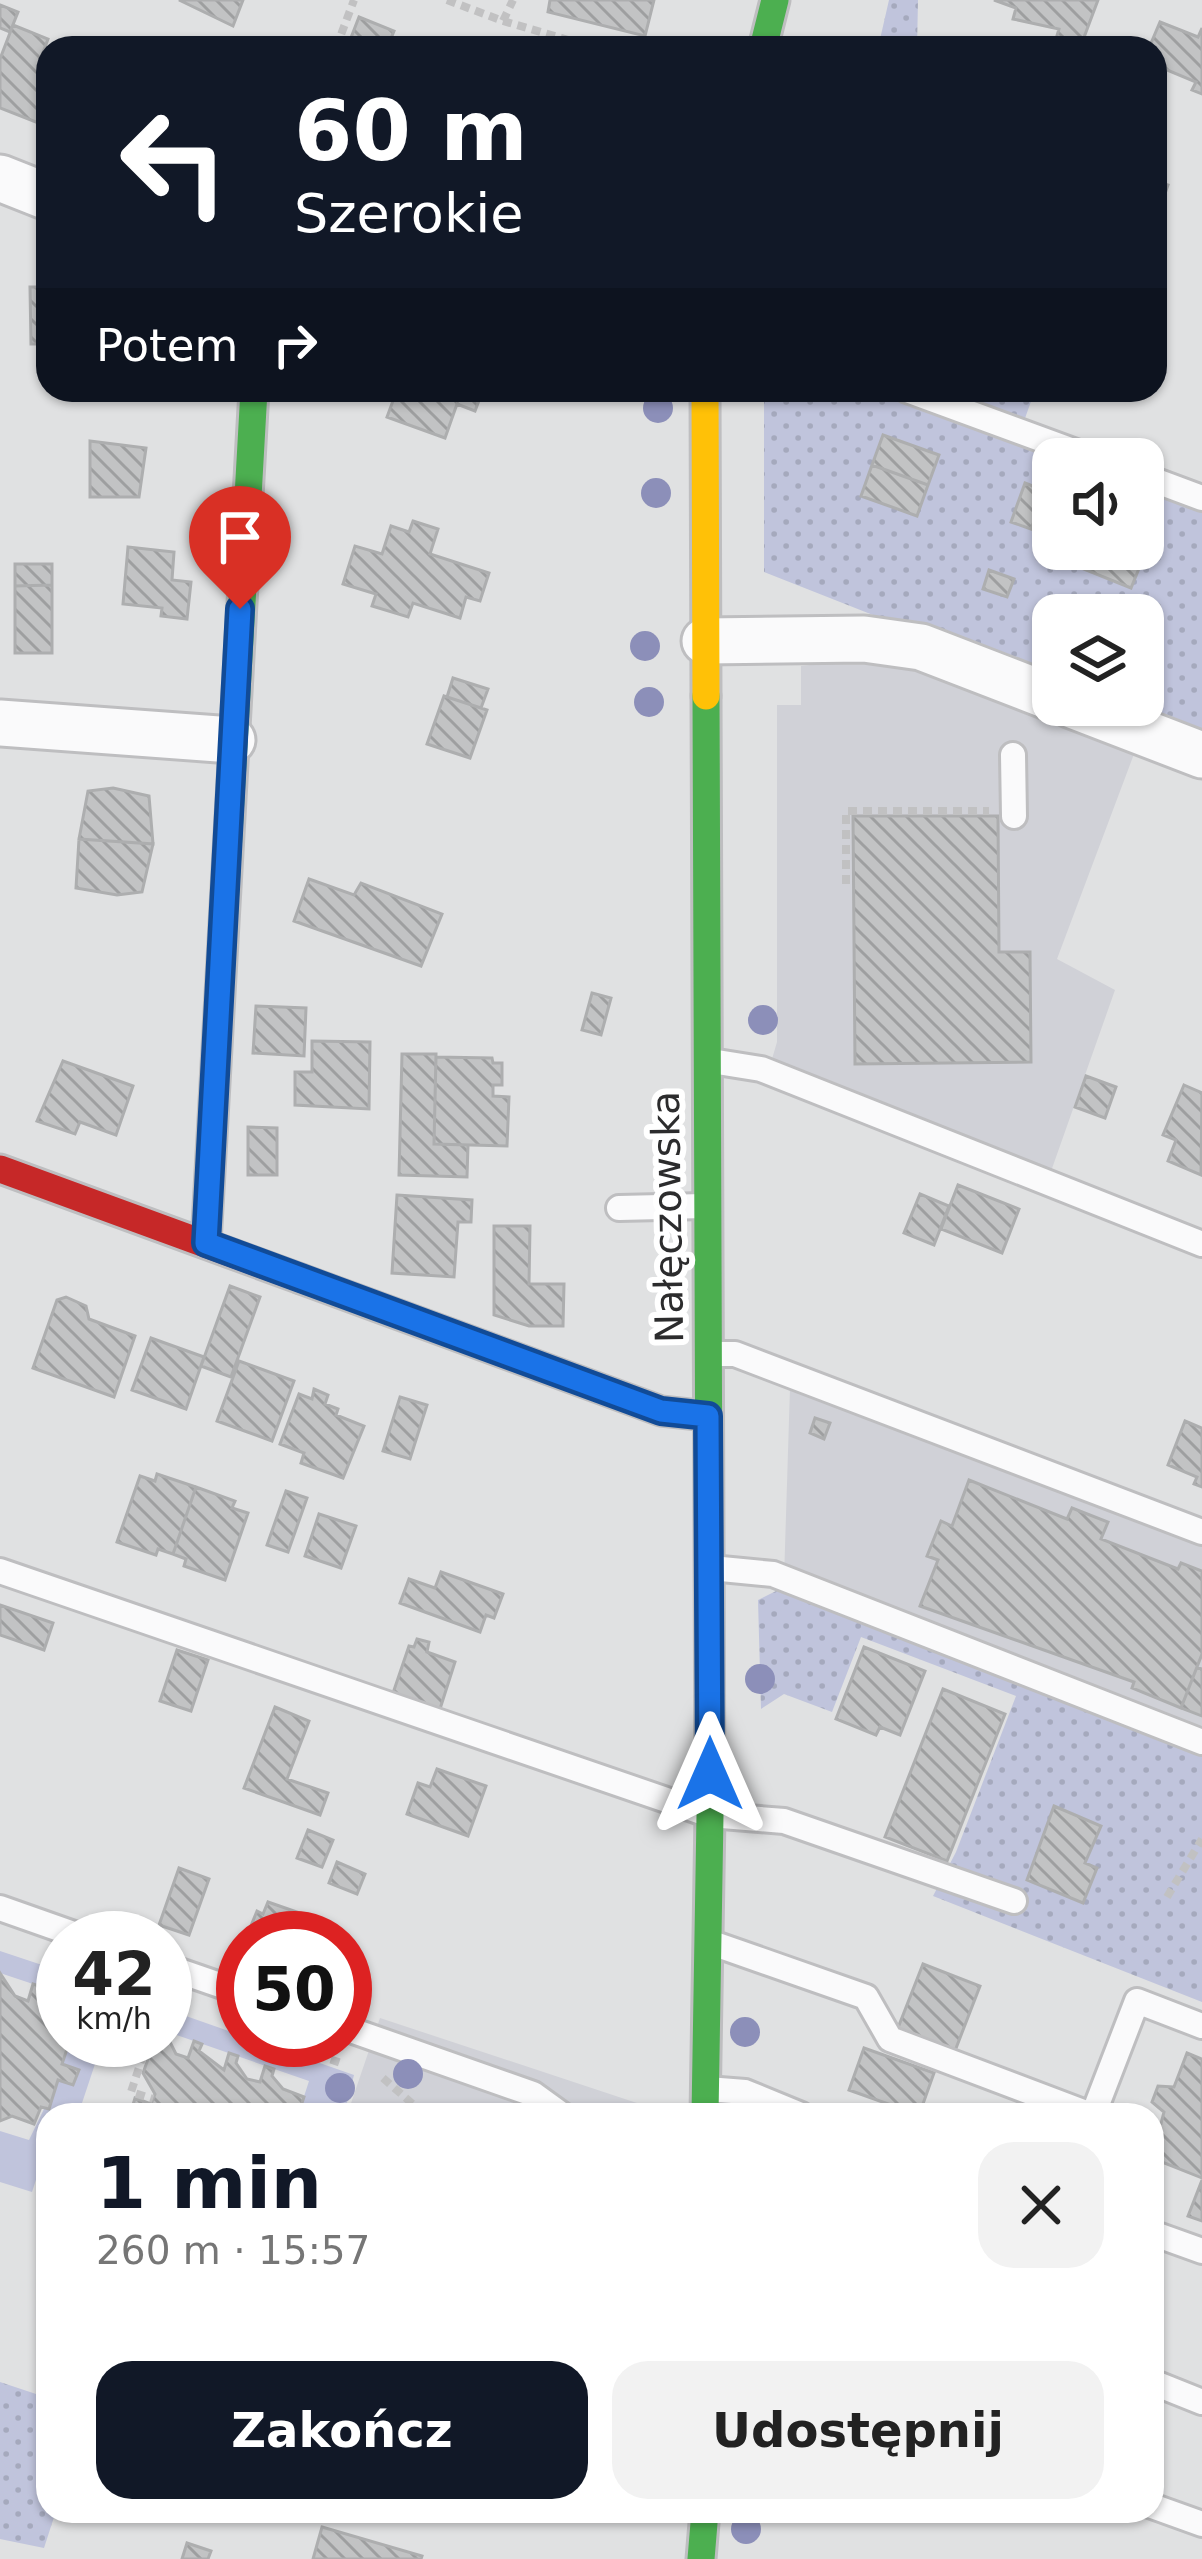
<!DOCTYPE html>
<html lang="pl">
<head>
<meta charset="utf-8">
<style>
	:root { --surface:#fff; --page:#f2f2f2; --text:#222; --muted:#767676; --accent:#111827 }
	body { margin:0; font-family:"DejaVu Sans",sans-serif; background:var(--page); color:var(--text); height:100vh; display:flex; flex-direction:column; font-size:45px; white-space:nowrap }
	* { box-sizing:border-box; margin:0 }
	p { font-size:39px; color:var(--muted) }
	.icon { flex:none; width:66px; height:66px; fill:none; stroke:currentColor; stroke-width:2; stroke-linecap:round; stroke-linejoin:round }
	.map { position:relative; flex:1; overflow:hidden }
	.sheet { position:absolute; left:36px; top:2103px; width:1128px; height:420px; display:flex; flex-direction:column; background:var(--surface); border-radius:36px; box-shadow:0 3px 9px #0004 }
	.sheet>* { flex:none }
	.banner { position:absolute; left:36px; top:36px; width:1131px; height:366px; border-radius:36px; box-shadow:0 3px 9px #0004; background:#111827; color:#fff; overflow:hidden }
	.tools { position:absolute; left:1032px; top:438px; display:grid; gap:24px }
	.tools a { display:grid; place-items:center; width:132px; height:132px; border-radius:24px; background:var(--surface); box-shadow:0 3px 9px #0004; font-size:60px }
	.speed { position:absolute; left:36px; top:1911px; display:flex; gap:24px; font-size:60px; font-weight:700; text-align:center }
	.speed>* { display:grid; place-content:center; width:156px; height:156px; border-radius:50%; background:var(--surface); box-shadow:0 3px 9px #0004; line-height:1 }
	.speed small { font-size:30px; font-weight:400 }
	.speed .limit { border:18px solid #d22; background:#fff; color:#111 }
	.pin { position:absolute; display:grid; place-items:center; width:102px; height:102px; color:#fff; margin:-123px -51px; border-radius:50% 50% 50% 0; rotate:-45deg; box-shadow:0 0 12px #0007 }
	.pin .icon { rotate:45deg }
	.me { position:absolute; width:132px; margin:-66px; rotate:0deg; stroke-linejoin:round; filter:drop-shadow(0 0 9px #0008) }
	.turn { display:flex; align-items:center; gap:42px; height:252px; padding:0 60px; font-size:54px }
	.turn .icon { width:156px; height:156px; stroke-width:2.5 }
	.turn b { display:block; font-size:84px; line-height:102px }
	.then { display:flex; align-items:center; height:114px; padding:0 60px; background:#0003; gap:24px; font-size:45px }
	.round { display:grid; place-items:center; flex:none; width:126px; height:126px; border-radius:36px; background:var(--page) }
	.overview { display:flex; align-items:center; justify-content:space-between; height:204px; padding:0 60px }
	h1 { font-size:72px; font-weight:700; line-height:90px; color:var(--accent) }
	.cta { display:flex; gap:24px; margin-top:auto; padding:24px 60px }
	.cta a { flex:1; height:138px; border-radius:36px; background:var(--accent); color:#fff; font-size:48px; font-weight:700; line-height:138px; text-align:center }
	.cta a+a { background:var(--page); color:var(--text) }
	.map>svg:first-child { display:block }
	.built { fill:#d0d1d7 }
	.grass { fill:url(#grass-dots) }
	.green { fill:#c0c4dc }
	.building { fill:url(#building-back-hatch); stroke:#adaeaf; stroke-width:3 }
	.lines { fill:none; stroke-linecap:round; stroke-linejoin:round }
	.lane-casing { stroke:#bebec0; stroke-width:30 }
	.street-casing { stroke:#bebec0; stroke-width:51 }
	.fast-casing { stroke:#bebec0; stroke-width:33 }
	.slow-casing { stroke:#bebec0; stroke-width:33 }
	.jam-casing { stroke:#bebec0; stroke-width:33 }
	.path { stroke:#c1c1c2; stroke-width:8; stroke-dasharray:9 6; stroke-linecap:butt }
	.lane { stroke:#fafafb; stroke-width:24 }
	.street { stroke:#fafafb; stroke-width:45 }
	.fast { stroke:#4caf50; stroke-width:27 }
	.slow { stroke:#ffc107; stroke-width:27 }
	.jam { stroke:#c62828; stroke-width:27 }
	.tree { fill:#8c8fb9 }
	.route-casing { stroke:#114b97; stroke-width:30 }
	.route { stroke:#1a73e8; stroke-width:21 }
	.labels { text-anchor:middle; stroke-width:12; stroke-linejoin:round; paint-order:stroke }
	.street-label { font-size:39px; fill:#2c2c2d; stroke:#fff }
</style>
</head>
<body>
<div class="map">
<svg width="1202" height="2559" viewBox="0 0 1202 2559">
	<defs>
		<pattern id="grass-dots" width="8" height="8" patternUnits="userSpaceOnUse" patternTransform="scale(3)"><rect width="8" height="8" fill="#c0c4dc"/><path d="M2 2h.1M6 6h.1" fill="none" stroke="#a5a9bd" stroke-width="1.8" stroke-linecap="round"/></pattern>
		<pattern id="building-back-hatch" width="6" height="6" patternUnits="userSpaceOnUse" patternTransform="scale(3)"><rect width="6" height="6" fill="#c2c3c4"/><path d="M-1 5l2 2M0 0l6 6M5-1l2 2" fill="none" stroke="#9e9fa0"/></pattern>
	</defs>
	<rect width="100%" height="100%" fill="#e0e1e2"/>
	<path class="built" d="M889,656L1134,754L1057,959L1115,990L1049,1177L772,1059L777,1042V705H801V666Z
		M790,1388L1202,1539V1742L784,1579Z
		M380,2018L655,2109V2115H347Z"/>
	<path class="grass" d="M889,0H918L917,48H878Z
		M764,390H1035L1023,424L1111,459H1053V549H1143V471L1202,495V745L1101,705H1143V615H1053V686L764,572Z
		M782,1588L1202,1748V2002L933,1896L956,1852L1016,1696L861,1637L832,1712L784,1694L761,1709L758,1600Z
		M0,2382L48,2398V2511H56L44,2548L0,2539Z"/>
	<path class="green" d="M0,1951L63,1972V1994L0,1973Z
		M166,2009L354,2075L344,2115H298L309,2081L165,2031Z
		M70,2040H103L78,2115H48V2143L32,2192L0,2182V2131L29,2140L58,2080L74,2084L78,2070L62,2064Z"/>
	<path class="building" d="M179,0H243L233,26Z
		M550,0H654L645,36L548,12Z
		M994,0H1098L1080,48L1056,39L1059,29L1013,19L1016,8Z
		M0,5L18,12L10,32L0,28Z
		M359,17L394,31L387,48H347Z
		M1160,22L1198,37L1202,28V94L1192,90L1196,82L1155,65V48H1149Z
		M13,25L48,39L42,55L48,57V106L41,124L0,108V59Z
		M1155,181L1168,185L1160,208L1155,207Z
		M42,276H48V363H41L40,344H31L30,287H41Z
		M397,390H483L475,411L457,404L445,438L387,417Z
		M883,435L939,455L928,485L872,465Z
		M90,441L146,448L139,497H90Z
		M872,465L928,485L917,516L861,496Z
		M1025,483L1046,491L1031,529L1011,522Z
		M413,521L438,529L430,554L489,573L480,601L466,597L460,618L413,603L408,617L372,606L376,594L343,584L355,546L382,554L391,526L409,532Z
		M1143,530L1153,534L1142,561L1112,549H1143Z
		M128,547L174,552L172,580L191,582L187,619L161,616L162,608L123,604Z
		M1077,549H1112L1142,561L1131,588L1071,564Z
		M15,564H52V585L15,586Z
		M989,570L1014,579L1007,597L983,589Z
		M52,585V653H15V586Z
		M453,678L488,689L481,708L447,697Z
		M444,696L487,710L470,758L427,744Z
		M113,788L149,796L153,844L79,839L88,791Z
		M853,816H998L999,952H1030L1031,1062L855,1064Z
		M79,839L153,844L142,892L117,895L76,888Z
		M309,879L354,895L361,883L442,914L421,966L294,921Z
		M592,993L611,998L601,1035L582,1030Z
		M256,1006L306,1008L304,1056L253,1053Z
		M312,1041L370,1042L369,1109L295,1105V1072H312Z
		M402,1054H436L434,1144L468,1145L467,1177L399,1175Z
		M436,1057L492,1058L493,1063H502V1085H493V1096L509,1097L507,1146L434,1144Z
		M63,1061L133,1086L116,1135L80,1122L75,1134L37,1121Z
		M1086,1076L1116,1087L1105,1118L1075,1107Z
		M1184,1085L1202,1093L1201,1175L1168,1161L1176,1140L1163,1135Z
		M248,1127L277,1128V1175H248Z
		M958,1185L1019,1209L1002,1253L941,1229Z
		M920,1194L949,1206L934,1245L904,1233Z
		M397,1195L472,1200L471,1222H458L454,1277L392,1273Z
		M494,1226H530L529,1284H564L563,1326H529L494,1315Z
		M230,1286L260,1297L231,1377L201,1366Z
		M66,1297L86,1306L89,1319L135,1336L114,1397L33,1368L57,1300Z
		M151,1338L204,1357L186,1409L132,1390Z
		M239,1361L294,1381L272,1441L217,1421Z
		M314,1389L328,1395L325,1404L338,1409L336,1415L364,1426L343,1478L301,1463L304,1453L280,1444L299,1394L312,1399Z
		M400,1397L427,1405L410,1459L383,1451Z
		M815,1418L830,1423L824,1439L810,1433Z
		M1185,1421L1202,1428V1487L1194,1484L1197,1477L1168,1465Z
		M157,1474L196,1487L173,1554L158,1549L156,1555L117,1542L140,1476L155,1481Z
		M969,1480L1067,1519L1072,1508L1108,1522L1101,1539L1178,1569L1181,1563L1202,1571V1654L1181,1708L1132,1688L1134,1682L920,1606L938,1560L927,1556L941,1521L952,1526Z
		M196,1487L235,1501L232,1508L248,1513L225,1580L184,1566L186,1559L173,1554Z
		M286,1491L307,1498L288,1552L267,1545Z
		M319,1514L356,1526L341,1568L305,1556Z
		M441,1572L503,1594L494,1618L486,1615L480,1632L400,1603L409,1579L435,1588Z
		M0,1605L53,1623L44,1650L0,1635Z
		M417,1639L429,1642L427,1652L455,1662L439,1712L392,1696L409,1646L414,1647Z
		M864,1647L925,1671L900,1735L880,1727L876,1735L836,1719Z
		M177,1650L208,1660L191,1711L160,1701Z
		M1197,1667L1202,1669V1716L1181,1708Z
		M943,1689L1005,1714L947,1861L885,1837Z
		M275,1707L309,1721L287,1779L328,1793L320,1815L244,1788Z
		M437,1769L486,1786L468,1836L407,1814L418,1783L430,1787Z
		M1054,1806L1101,1826L1085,1863L1097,1868L1083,1903L1027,1880Z
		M308,1830L333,1840L322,1867L297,1858Z
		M337,1862L365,1874L357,1894L329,1883Z
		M179,1868L209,1879L189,1935L159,1925Z
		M268,1902L311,1917L304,1935L310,1938H246L257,1911L263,1914Z
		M923,1964L980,1986L953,2056L896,2033Z
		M0,1973L15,1996L28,2001L33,1984L42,1987L40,1994L51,2008L63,2012V2040H70L62,2064L79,2070L73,2085L58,2080L49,2109L41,2107L34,2124L12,2116L0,2121Z
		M155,2040H169L176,2054L188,2058L194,2041L202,2044L199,2051L224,2070L229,2053L238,2056L236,2063L247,2079L260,2082L265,2066L274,2069L272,2076L283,2089L304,2097L298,2115H130L135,2098L151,2104L155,2094L143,2073Z
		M864,2048L934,2073L919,2115L849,2090Z
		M1187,2053L1202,2059V2178L1152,2158L1164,2112L1152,2102L1158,2086L1174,2087Z
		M1202,2180V2221L1188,2216Z
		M322,2527L422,2556L421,2559H313Z
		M187,2543L211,2551L208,2559H182Z"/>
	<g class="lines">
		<defs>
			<path id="lane" d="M907,390L1095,459
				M1143,476L1202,498
				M1013,755L1014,816
				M711,1061L761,1069L1202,1244
				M619,1208L704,1206
				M710,1354H735L1202,1532
				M711,1568L773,1574L1202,1742
				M0,1571L710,1815L784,1821L1014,1901
				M0,1908L85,1938
				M709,1942L866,1997L890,2039L1091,2115
				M165,1966L243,1993
				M345,2028L533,2094L562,2115
				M707,2089L745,2092L801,2115
				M1093,2115L1137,2001L1202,2026
				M1152,2233L1202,2251
				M1152,2382L1202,2402
				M1152,2506L1202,2524"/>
			<path id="street" d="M0,178L48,197
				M705,641L864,639L921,647L1053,698
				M1072,705L1202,755
				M0,723L232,740"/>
			<path id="fast" d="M763,48L775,0
				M206,1243L254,390
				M301,1279L661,1411L708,1416
				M705,2115L710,1815L706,696
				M701,2559L705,2511"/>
			<path id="slow" d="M705,390L706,696"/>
			<path id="jam" d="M0,1169L301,1279"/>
		</defs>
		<use href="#lane" class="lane-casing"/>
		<use href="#street" class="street-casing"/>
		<use href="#fast" class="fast-casing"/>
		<use href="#slow" class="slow-casing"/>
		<use href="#jam" class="jam-casing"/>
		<path class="path" d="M447,0L503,21L513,0
			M503,21L596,48
			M336,48L354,0
			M846,884V811H989
			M1167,1897L1202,1839
			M148,2040L131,2092L153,2099
			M274,2040L341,2063
			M383,2078L416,2107L440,2115
			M406,2115L411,2102"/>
		<use href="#lane" class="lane"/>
		<use href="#street" class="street"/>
		<use href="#fast" class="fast"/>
		<use href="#slow" class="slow"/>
		<use href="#jam" class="jam"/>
	</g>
	<g class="tree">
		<circle cx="658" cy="408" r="15"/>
		<circle cx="656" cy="493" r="15"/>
		<circle cx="645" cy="646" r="15"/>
		<circle cx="649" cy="702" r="15"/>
		<circle cx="763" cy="1020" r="15"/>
		<circle cx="760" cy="1679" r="15"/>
		<circle cx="745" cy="2032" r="15"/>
		<circle cx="408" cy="2074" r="15"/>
		<circle cx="340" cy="2088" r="15"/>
		<circle cx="746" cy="2529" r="15"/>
	</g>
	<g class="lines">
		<defs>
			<path id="route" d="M240,609L206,1243L661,1411L708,1416L710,1774"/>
		</defs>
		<use href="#route" class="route-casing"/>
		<use href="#route" class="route"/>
	</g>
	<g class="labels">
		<g class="street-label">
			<text transform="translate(667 1217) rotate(-91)" y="14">Nałęczowska</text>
		</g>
	</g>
</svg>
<div class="tools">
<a><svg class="icon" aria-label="sound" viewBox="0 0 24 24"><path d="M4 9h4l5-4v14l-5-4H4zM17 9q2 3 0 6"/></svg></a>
<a><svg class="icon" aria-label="layers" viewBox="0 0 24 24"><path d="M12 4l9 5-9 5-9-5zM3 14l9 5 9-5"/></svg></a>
</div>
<div class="speed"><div>42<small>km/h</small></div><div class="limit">50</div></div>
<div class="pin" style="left:240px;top:609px;background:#d93025"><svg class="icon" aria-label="arrive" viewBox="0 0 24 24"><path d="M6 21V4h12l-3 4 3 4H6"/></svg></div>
<svg class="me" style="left:710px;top:1774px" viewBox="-20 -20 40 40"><path d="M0-17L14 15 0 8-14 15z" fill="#1a73e8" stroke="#fff" stroke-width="4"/></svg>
<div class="banner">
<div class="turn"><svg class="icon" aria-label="left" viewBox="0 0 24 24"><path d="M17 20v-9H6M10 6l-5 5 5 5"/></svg><div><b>60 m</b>Szerokie</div></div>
<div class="then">Potem<svg class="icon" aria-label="right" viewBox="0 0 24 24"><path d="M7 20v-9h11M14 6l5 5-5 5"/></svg></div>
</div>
<section class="sheet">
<div class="overview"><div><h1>1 min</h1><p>260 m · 15:57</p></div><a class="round"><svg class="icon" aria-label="close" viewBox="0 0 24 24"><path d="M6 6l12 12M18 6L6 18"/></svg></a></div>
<div class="cta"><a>Zakończ</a><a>Udostępnij</a></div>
</section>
</div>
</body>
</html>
